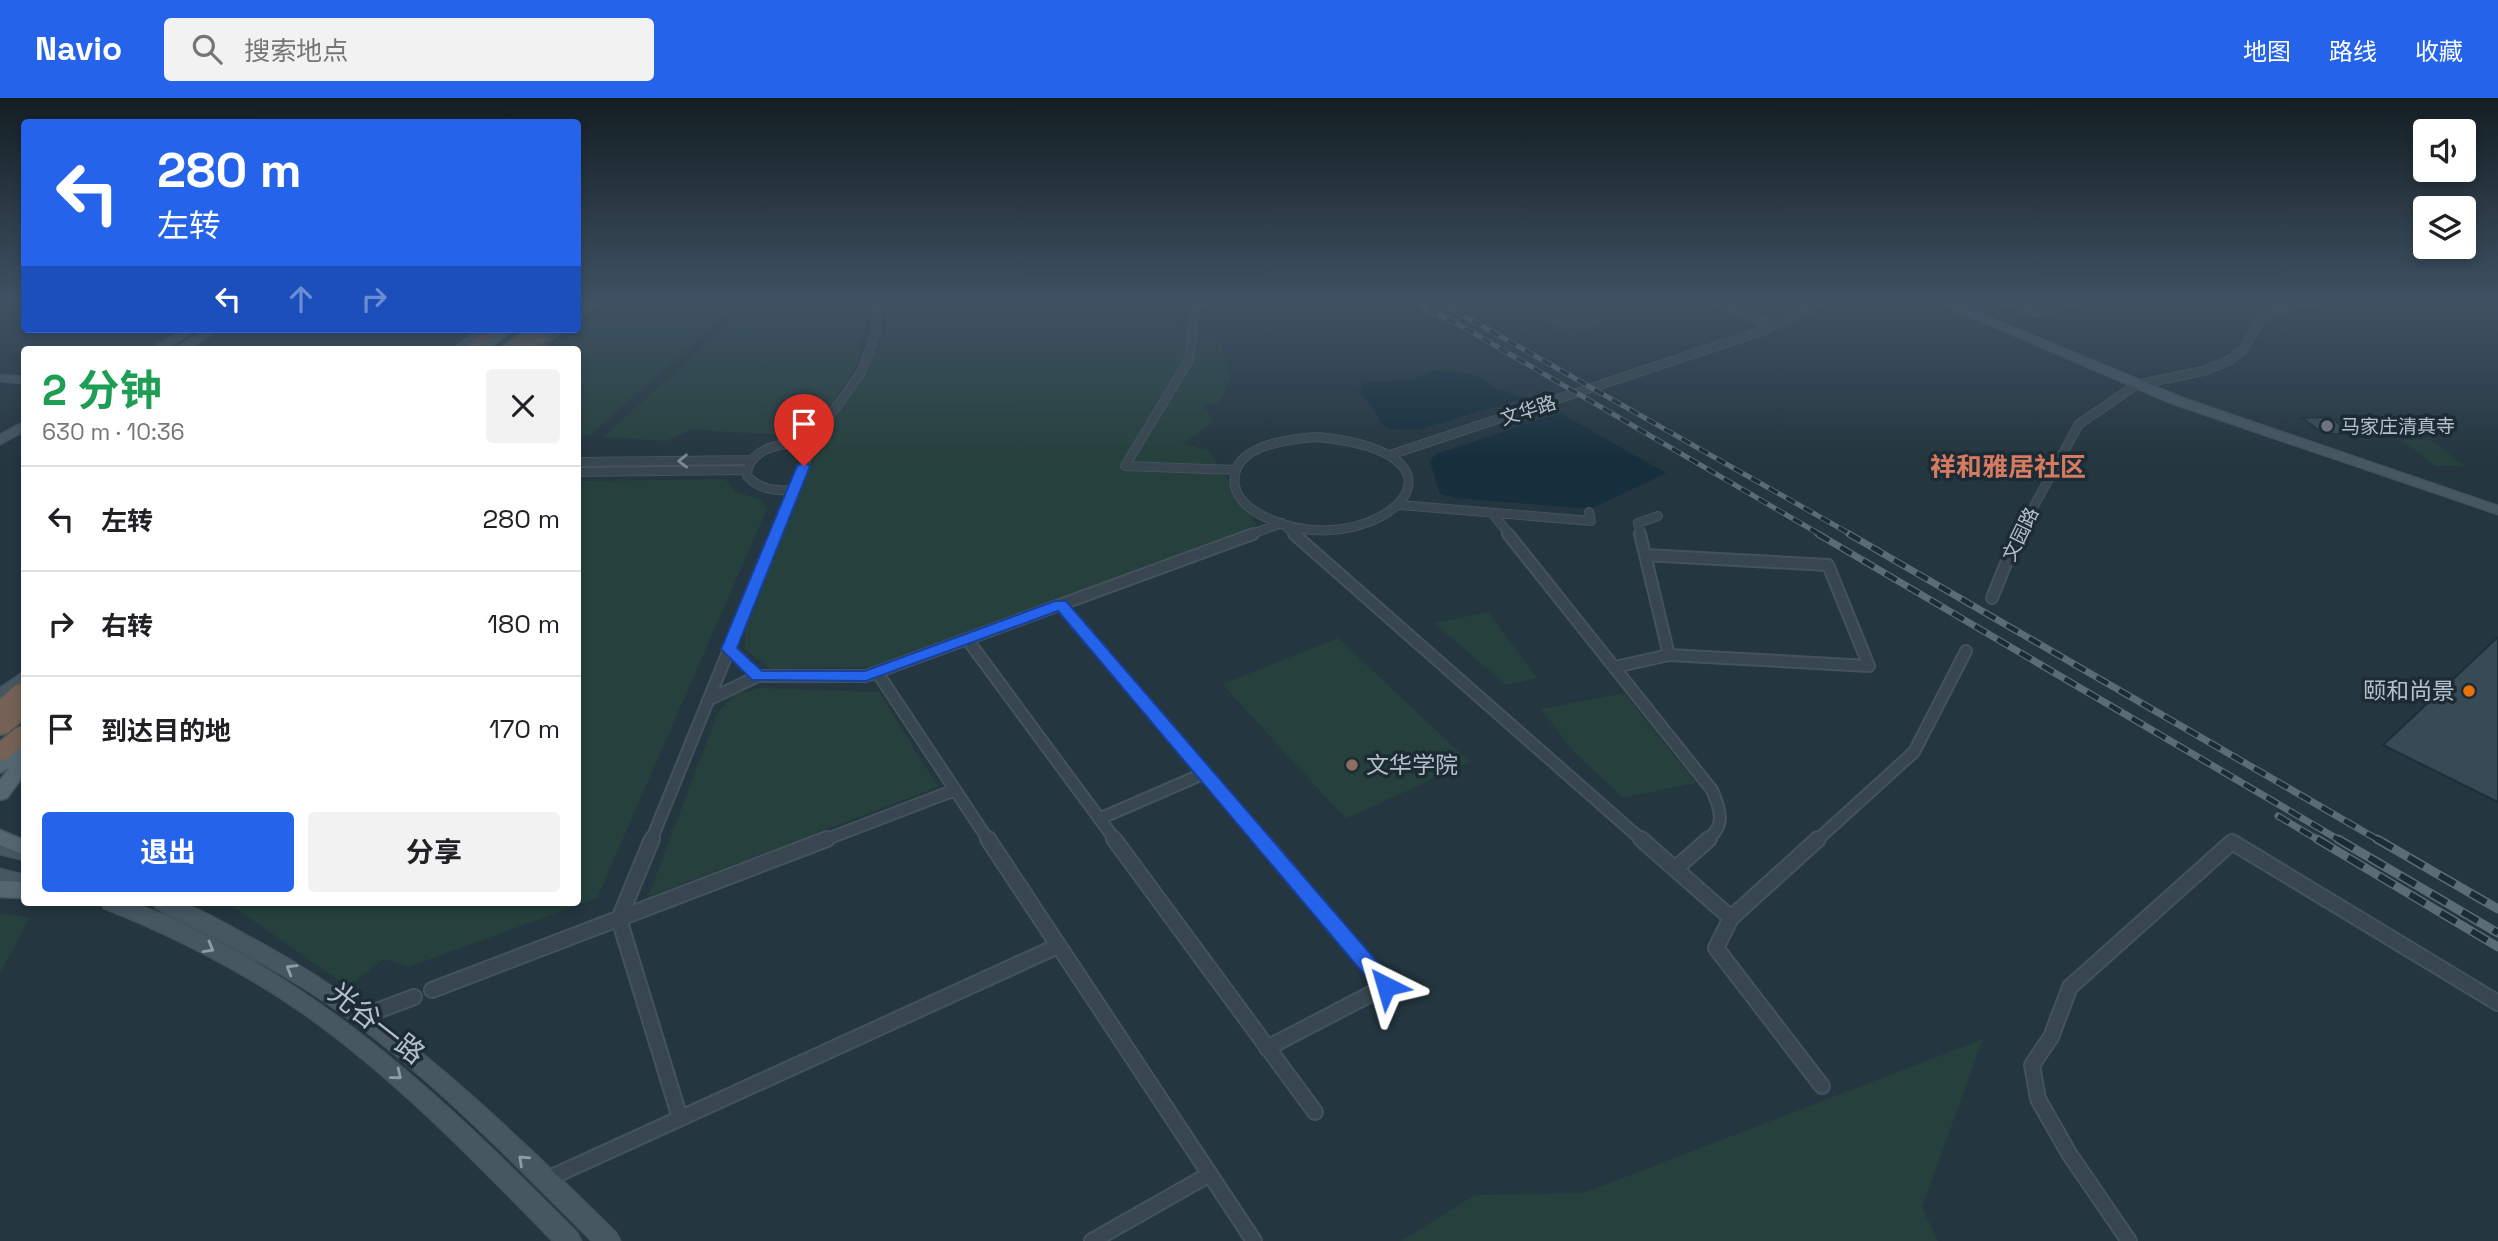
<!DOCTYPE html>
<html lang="zh">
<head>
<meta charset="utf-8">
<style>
	:root { --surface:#fff; --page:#f2f2f2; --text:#202124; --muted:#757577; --line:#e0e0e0; --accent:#2563eb }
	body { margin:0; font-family:"Space Grotesk","Noto Sans SC",sans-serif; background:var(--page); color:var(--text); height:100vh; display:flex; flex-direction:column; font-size:26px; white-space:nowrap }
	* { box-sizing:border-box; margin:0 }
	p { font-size:23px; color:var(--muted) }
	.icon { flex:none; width:38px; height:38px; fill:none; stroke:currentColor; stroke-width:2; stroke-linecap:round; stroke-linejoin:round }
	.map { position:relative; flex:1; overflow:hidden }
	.drawer { position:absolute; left:21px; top:248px; width:560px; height:560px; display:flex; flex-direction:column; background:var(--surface); border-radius:7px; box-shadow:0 4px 10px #0003 }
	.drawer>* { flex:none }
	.banner { position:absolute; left:21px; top:21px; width:560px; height:214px; border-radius:7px; box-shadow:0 4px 10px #0003; background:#2563eb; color:#fff; overflow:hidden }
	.fabs { position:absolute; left:2413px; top:21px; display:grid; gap:14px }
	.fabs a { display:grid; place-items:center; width:63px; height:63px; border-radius:7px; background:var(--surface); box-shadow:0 4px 10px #0003; font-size:35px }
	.pin { position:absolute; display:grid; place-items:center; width:60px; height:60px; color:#fff; margin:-72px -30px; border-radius:50% 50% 50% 0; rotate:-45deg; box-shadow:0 0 7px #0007 }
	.pin .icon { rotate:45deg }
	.me { position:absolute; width:77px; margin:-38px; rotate:320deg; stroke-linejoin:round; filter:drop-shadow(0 0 5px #0008) }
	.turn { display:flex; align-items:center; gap:24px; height:147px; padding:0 21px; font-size:32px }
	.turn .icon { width:91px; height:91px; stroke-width:2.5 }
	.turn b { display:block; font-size:49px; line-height:60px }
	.lanes { display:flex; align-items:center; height:66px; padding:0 21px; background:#0003; justify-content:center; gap:35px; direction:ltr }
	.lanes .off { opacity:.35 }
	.round { display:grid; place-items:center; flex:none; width:74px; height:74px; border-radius:7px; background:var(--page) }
	.overview { display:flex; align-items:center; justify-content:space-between; height:119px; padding:0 21px }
	h1 { font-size:42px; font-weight:700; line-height:52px; color:#1e9e55 }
	.button { display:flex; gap:14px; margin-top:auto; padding:14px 21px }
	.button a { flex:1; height:80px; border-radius:7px; background:var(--accent); color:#fff; font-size:28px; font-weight:700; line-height:80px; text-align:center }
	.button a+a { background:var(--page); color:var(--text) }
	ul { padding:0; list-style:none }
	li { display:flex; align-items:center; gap:21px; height:105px; padding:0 21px; border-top:2px solid var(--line) }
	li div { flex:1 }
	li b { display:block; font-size:26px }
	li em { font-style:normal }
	header { display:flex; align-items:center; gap:42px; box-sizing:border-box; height:98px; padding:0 35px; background:var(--accent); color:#fff }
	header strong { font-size:33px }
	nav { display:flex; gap:38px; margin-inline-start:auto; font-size:24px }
	.search { width:490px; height:63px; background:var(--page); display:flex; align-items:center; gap:18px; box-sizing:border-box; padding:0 24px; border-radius:7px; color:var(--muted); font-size:26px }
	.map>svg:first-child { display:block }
	.green { fill:#26403d }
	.water { fill:#172f3d }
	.building { fill:#364b55; stroke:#1f2e36; stroke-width:2 }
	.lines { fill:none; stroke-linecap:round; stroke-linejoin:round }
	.street-far2-casing { stroke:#44535b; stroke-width:10 }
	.street-far1-casing { stroke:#44535b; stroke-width:14 }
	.street-casing { stroke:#44535b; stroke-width:18 }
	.secondary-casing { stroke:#44535b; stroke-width:3 }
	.primary-casing { stroke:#44535b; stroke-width:3 }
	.highway-casing { stroke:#43515a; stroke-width:3 }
	.street-far2 { stroke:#38474f; stroke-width:8 }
	.street-far1 { stroke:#38474f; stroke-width:10 }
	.street { stroke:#38474f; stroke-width:14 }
	.secondary { fill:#465762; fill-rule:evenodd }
	.primary { fill:#56666f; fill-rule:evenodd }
	.highway { fill:#756155; fill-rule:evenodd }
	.rail-far2-casing { stroke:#5a6c76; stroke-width:5 }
	.rail-far1-casing { stroke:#5a6c76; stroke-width:7 }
	.rail-casing { stroke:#5a6c76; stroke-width:9 }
	.rail-far2 { stroke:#1d2c34; stroke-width:3.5; stroke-dasharray:10; stroke-linecap:butt }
	.rail-far1 { stroke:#1d2c34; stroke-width:4.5; stroke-dasharray:13; stroke-linecap:butt }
	.rail { stroke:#1d2c34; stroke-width:6; stroke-dasharray:18; stroke-linecap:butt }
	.oneway { stroke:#7c8a93 }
	.oneway2 { stroke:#8e9ca6 }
	.route { fill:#2563eb; stroke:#184099; stroke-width:2 }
	.worship-dot { fill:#6b7280; stroke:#1d2c34; stroke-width:2.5 }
	.food-dot { fill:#e8710a; stroke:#1d2c34; stroke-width:2.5 }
	.education-dot { fill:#8d6e63; stroke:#1d2c34; stroke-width:2.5 }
	.labels { text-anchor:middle; stroke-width:7; stroke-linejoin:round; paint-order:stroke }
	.far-street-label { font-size:19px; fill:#b4c1ca; stroke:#1d2c34 }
	.far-poi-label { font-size:19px; fill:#b4c1ca; stroke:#1d2c34; text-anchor:start }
	.poi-label { font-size:23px; fill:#b4c1ca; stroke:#1d2c34; text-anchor:end }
	.quarter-label { font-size:26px; font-weight:bold; fill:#d77a62; stroke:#1d2c34 }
	.near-street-label { font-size:28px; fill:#b4c1ca; stroke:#1d2c34 }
</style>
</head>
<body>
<header>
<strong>Navio</strong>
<div class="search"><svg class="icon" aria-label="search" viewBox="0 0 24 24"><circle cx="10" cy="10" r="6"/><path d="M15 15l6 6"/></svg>搜索地点</div>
<nav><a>地图</a><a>路线</a><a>收藏</a></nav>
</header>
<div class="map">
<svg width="2498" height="1143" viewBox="0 0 2498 1143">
	<rect width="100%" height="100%" fill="#24363f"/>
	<path class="green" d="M612,203H742L589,338L578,337V252H546Z
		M754,203H873L868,209V224L861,236L858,265L821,322L791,337L692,332L665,343L603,339Z
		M895,203H1135L1221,244L1231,281L1220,304L1205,308L1213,325L1183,345L1209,353L1257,427L870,569L771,571L745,552V533L822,338L868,272Z
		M1569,209L1605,226L1571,238L1536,219Z
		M2402,342H2431L2465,368H2435Z
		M725,381L736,394L760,401L767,411L597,800L409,869L384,861L348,889L228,805H578V383Z
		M1488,514L1537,580L1506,587L1434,525Z
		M1338,540L1470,664L1346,721L1222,586Z
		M760,590L879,594L938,689L648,799L717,616L735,596Z
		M1624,595L1696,685L1623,700L1573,653L1541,611Z
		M0,815L29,820L0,876Z
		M1983,941L1922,1109L1938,1143H1401L1475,1097L1583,1095Z"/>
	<path class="water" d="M1438,272L1479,278L1495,290L1524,300L1418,332L1388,330L1380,324L1375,312L1359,294L1362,286C1379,281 1395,285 1412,281C1422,279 1428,274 1438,272Z
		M1560,315L1666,375L1591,411L1457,400L1440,396L1430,363L1436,356Z"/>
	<path class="building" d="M1989,203H2085V206L2034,222Z
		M2330,319L2352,336H2324L2302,320Z
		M2498,539V704L2383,647Z"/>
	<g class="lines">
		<defs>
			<path id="street-far2" d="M1196,203L1189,262L1125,368L1236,372
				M1712,203L1773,227
				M1317,339C1501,357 1368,472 1263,418C1251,412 1238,403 1235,388C1228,347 1289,341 1317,339Z
				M1390,357L1765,232L1821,203
				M578,364L752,362
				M578,374L747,372
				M794,392C776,393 760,392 747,378C747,347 791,344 814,343
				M1400,407L1591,423L1589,414
				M1492,415L1510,437
				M776,437L817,336L862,273L876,234L877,209L881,203
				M1249,437L1282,425L1296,437
				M1641,437L1638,425L1658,418
				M2018,437L2079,326L2136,287L2203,273L2228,263L2244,251L2260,222L2277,211L2319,203"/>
			<path id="street-far1" d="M1294,436L1643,743
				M1508,436L1712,692C1721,713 1726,726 1707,743
				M1645,457L1828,467L1869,568L1669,557
				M1992,500L2018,436
				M1061,507L1262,743
				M967,541L1116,743
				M729,551L758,578
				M1615,569L1669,557L1640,436
				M877,574L989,743
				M708,602L758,578H866L1253,436
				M1099,721L1205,675
				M651,743L776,436
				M822,743L955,692
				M1816,743L1914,654L1966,553"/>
			<path id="street" d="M652,741L619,821L680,1020
				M988,741L1254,1143
				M1114,741L1315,1014
				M1261,741L1386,888L1267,950
				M1641,741L1731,820L1818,741
				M1675,771L1709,741
				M1731,820L1716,850L1822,988
				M432,892L827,741
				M361,919L414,899
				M545,1082L1058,848
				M1092,1143L1210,1076
				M2129,1143L2070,1057L2038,1001L2032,967L2051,939L2070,889L2232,744L2498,905"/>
			<path id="secondary" d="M591,203H603L578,222V214Z
				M1935,203H1950L2182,300L2498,408V416L2174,306Z
				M184,231H197L164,252H150Z
				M207,231H220L186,252H172Z
				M480,231H492L464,252H451Z
				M553,231H565L539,252H526Z
				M0,277L24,279V285L0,283Z
				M24,324V333L0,346V337Z
				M24,574V587L0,603V590Z
				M0,742L24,748V762L0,756Z
				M0,771L24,777V791L0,785Z
				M101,805C111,805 124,803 133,806C161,814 190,829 216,843C356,915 467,1024 577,1135L581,1143H553C475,1063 397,982 306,917C243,873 175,838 104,810Z
				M153,805C162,805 172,803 180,805C198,809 239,834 257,843C395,918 505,1026 616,1135L620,1143H592C516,1067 440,988 354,924C293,879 224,843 156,810Z"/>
			<path id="primary" d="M578,203H585L578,208Z
				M501,231H515L487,252H473Z
				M24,641V657L22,659H24V677L7,700L0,702V682L9,670L0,675V658L17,643Z
				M0,732L24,742V757L0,747Z
				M0,783L24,784V800L0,799Z"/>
			<path id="highway" d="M580,203H596L578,216Z
				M489,231H506L478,252H461Z
				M525,231H559L534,252H519L521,248L515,252H498Z
				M24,585V621L8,635L0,637V601L16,587Z
				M24,628V646L8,660L0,663V643L16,630Z"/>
		</defs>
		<use href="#street-far2" class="street-far2-casing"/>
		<use href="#street-far1" class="street-far1-casing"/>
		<use href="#street" class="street-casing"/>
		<use href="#secondary" class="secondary-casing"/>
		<use href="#primary" class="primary-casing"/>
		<use href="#highway" class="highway-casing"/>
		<use href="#street-far2" class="street-far2"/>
		<use href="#street-far1" class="street-far1"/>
		<use href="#street" class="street"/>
		<use href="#secondary" class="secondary"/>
		<use href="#primary" class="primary"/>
		<use href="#highway" class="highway"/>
		<defs>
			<path id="rail-far2" d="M1411,203L1458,226L1821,437
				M1438,203L1852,437"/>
			<path id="rail-far1" d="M1818,436L2341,743
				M1849,436L2380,743
				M2278,718L2320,743"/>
			<path id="rail" d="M2317,741L2498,849
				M2338,741L2498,835
				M2377,741L2498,811"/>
		</defs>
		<use href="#rail-far2" class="rail-far2-casing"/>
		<use href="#rail-far1" class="rail-far1-casing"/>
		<use href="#rail" class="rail-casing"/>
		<use href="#rail-far2" class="rail-far2"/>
		<use href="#rail-far1" class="rail-far1"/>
		<use href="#rail" class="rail"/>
	</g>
	<defs><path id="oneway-chevron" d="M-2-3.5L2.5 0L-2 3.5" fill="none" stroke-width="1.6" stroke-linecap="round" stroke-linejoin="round" transform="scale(1.75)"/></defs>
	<use class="oneway" href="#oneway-chevron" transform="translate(683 363) rotate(179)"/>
	<g class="oneway2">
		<use href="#oneway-chevron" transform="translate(209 850) rotate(29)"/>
		<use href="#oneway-chevron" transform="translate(291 871) rotate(-149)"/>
		<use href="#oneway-chevron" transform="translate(397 977) rotate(39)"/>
		<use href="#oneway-chevron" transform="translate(523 1062) rotate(-137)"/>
	</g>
	<linearGradient id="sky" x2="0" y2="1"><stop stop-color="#141e23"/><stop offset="0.56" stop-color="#3f5263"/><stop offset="1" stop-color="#3f5263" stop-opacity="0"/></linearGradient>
	<rect width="2498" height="363" fill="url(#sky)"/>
	<path class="route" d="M804,364L810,368L737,550L762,573H865L1055,503H1066L1393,882L1396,888L1393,894L1386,896L1379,894L1058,513L866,583L752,582L721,551L797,368Z"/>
	<circle class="worship-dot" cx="2327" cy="328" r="7"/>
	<circle class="food-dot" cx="2469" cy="593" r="7"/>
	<circle class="education-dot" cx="1352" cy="667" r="7"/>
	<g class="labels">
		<g class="far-street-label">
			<text transform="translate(1528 312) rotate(-18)" y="7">文华路</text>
			<text transform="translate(2020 436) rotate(-64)" y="7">文园路</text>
		</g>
		<g class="far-poi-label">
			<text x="2341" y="335">马家庄清真寺</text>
		</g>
		<g class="poi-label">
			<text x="2455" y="601">颐和尚景</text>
			<text x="1366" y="675" text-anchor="start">文华学院</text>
		</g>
		<g class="quarter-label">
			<text x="2008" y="378">祥和雅居社区</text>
		</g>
		<g class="near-street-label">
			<text transform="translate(377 925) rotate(38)" y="10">光谷一路</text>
		</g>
	</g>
</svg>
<div class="fabs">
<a><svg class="icon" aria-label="sound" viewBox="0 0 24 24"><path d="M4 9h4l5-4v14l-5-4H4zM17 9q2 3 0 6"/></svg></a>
<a><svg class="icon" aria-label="layers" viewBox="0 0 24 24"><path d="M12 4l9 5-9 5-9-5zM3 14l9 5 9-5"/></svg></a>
</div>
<div class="pin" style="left:804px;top:368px;background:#d93025"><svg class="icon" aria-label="arrive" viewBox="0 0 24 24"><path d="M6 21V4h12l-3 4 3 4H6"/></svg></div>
<svg class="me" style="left:1386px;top:888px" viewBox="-20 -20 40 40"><path d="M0-17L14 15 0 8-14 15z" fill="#2563eb" stroke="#fff" stroke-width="4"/></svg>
<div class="banner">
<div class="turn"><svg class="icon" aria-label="left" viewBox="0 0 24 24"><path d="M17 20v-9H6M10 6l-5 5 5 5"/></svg><div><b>280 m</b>左转</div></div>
<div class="lanes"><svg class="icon" aria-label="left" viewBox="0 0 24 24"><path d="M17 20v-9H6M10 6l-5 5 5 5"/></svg><svg class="icon off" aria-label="ahead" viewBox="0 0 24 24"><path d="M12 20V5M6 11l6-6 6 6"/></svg><svg class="icon off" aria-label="right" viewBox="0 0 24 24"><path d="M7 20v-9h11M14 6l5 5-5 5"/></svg></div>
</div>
<section class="drawer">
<div class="overview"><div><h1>2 分钟</h1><p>630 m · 10:36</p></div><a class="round"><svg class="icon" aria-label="close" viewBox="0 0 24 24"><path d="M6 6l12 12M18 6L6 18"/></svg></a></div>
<ul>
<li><svg class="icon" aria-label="left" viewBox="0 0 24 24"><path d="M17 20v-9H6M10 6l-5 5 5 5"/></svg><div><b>左转</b></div><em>280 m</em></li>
<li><svg class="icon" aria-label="right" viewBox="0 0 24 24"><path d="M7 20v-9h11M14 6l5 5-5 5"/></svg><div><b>右转</b></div><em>180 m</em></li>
<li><svg class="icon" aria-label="arrive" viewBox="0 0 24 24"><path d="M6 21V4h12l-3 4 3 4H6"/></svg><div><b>到达目的地</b></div><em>170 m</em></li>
</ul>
<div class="button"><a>退出</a><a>分享</a></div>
</section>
</div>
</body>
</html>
